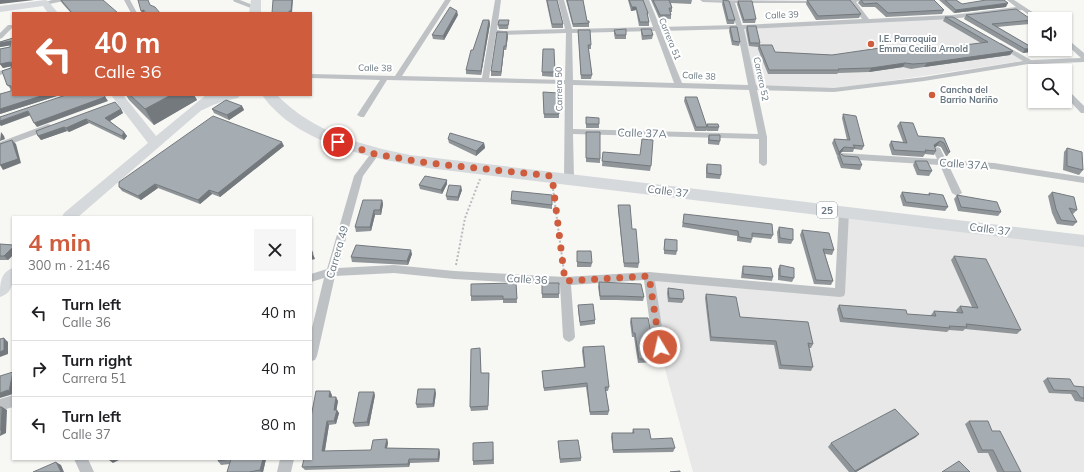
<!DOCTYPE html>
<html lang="en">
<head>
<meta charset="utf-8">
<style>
	:root { --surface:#fff; --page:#f6f6f6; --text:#202124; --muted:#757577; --line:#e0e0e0; --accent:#ce5c3d }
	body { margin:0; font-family:Mulish,sans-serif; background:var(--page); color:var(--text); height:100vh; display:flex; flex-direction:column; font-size:15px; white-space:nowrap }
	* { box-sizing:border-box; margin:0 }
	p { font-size:13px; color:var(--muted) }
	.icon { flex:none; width:22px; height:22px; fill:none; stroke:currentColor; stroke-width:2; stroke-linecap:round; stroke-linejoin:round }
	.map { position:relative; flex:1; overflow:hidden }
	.side { position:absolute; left:12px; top:216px; width:300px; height:244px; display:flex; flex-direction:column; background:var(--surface); border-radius:0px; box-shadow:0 1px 3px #0004 }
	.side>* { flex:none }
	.top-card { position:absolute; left:12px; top:12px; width:300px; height:84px; border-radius:0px; box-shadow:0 1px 3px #0004; background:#ce5c3d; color:#fff; overflow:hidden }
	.buttons { position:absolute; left:1028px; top:12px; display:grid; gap:8px }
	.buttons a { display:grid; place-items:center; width:44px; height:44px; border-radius:0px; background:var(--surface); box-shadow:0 1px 3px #0004; font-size:20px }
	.pin { position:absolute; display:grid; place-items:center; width:34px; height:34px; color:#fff; margin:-17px; border:2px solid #fff; border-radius:50%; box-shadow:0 1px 4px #0007 }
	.me { position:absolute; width:44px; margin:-22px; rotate:351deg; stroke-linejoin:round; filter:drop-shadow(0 0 3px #0008) }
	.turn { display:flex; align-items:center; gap:14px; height:84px; padding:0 16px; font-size:18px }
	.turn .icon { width:52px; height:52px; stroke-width:2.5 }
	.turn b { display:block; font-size:28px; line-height:34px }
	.round { display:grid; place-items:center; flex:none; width:42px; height:42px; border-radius:0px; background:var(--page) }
	.overview { display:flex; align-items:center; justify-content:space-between; height:68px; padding:0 16px }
	h1 { font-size:24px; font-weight:700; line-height:30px; color:var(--accent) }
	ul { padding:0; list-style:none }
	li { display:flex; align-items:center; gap:12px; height:56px; padding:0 16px; border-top:1px solid var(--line) }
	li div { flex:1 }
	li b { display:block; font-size:15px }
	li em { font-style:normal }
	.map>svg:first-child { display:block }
	.built { fill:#e7e8e7 }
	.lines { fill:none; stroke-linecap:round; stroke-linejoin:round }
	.path { stroke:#b8bbbd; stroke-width:2; stroke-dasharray:2 2; stroke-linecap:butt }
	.lane { stroke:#bec2c5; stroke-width:3.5 }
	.street { fill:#bec2c5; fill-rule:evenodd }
	.secondary { fill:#d5d9dc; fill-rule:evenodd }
	.primary { fill:#d5d9dc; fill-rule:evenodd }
	.wall { fill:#8f9599 }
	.shaded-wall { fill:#74797d }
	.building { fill:#a6adb2; stroke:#74797d }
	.route { stroke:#ce5c3d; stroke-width:7; stroke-dasharray:0 12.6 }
	.poi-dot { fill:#ce5c3d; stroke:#fff; stroke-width:1.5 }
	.labels { text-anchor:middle; stroke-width:4; stroke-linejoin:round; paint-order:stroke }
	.far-street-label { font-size:9px; fill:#697781; stroke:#fff }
	.far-poi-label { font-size:9px; font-weight:bold; fill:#697781; stroke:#fff; text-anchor:start }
	.shield { fill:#fff; stroke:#96a0a7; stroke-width:1 }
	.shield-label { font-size:10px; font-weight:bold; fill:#697781 }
	.street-label { font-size:11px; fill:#697781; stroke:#fff }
</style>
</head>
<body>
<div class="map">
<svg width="1084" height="472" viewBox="0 0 1084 472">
	<rect width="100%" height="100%" fill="#f7f7f4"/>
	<path class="built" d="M952,18L1028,60L830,90L752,86L740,28Z
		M844,212L1084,246V472H693L659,347L649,276L840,293Z"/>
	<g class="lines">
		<path class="path" d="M553,189L564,272
			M456,265L465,218L480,179"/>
		<path class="lane" d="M235,0L256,8"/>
		<path class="street" d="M52,0H68L45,5L42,3Z
			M124,0H130L137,13H131Z
			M445,0H451L402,76L482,78L495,0H501L497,30L504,31L565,29L558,0H564L572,29L653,27L643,0H649L660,27L736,25L729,3L703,2L700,0L822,1L819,3H735L742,25L862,19L849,2H837L834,0H862L856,2L869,19L952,15L1016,7L1007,0H1014L1043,19H1035L1022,10L952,19L744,29L756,85L834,88L924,77L1023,61L999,46L997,45L1001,43L1031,60L1081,58L1065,43V37L1084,53V62L1037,64L1045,71H1036L1028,64L924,81L834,92L757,90L767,137V163L766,165L763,166L759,163V139L573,134L574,179L569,182L564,179L565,84L387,80L364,117H361L357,115L380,80L311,78V74L395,76ZM737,29L748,85L682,83L661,31ZM655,31L674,83L573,80L572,33ZM566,33L565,80L489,78L496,34L504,35ZM573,85L749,90L758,134L573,129Z
			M8,25H12L13,27L2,38L0,39V33Z
			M13,67V71L0,75V71Z
			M1065,90H1068L1084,106V113H1081L1065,96Z
			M48,124L51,125L52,127L51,129L0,148V142Z
			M937,147L940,148L946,160L994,163L1084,177V183L994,169L949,166L962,193L957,196L952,193L940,165L842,159L838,156L842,153L937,159L933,150Z
			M375,151L379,154L363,176L338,268L394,265L454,271L565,277L649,272L835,288L839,212L844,209L849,212L845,293L844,296L840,297L655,281L665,347L663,351L659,352L655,351L653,347L644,280L571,285L575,337L573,340L569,342L565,340L563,337L560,285L454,279L394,273L335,276L317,356L315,360L311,361V332L324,278L311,282V274L327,269L354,176L372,152Z
			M13,395V407L0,411V399Z
			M74,459H88L94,472H80Z
			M280,459H294L291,472H277Z"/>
		<path class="secondary" d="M45,0L48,1L58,13H48L43,6L0,12V6Z
			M111,95H123L156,136L206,95H219L78,217H62L64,213L148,143Z
			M13,268C13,280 14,293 0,297C0,285 0,272 13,268Z"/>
		<path class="primary" d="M251,0H261V13H249Z
			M217,95H240L238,98C231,100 223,101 216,104C208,106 204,112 195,110L193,107L205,98Z
			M262,95H277C313,132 360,145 410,155L1084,235V247L428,168C373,158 297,145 262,95Z"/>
	</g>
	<path class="wall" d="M60,0L118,13H71L62,3Z
		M546,0H557L563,24V28H552Z
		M566,0H583L587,21L589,23V27H573Z
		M628,0H643L648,13V16L649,22V26H639L636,10L631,11Z
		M651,0H692L691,4L671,3L672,8V12H670L671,15V19L659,18Z
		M723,0L735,20L734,24H727L722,4Z
		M807,0L861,14L859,18L816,20L806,4Z
		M860,0H934L944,10L942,14L886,17L875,7H862L858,3Z
		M939,0H956L962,4L1006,7L954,13Z
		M738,1L756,19L755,23H743L737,4Z
		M458,15L444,40L433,39L432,35Z
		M966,15L1032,20L1030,24L997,27L1033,48L1030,52L1023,53L964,19Z
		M945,17L1013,51L1010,55L924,67L911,69L903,67L869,72L838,73L837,74H768L758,49V47L749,46L746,30L747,26L760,43V45L775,52L832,55L926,50L981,43L943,21Z
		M489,20L490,24L481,75L466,74V70L473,50Z
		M509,20L508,29H499L498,25Z
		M730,27L740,42L739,46L732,45L729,31Z
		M641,29L653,35L652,39L642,40L641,33Z
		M578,30L591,45V49H588L592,75L591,79H581Z
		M614,30L626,35V39H615L614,34Z
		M508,36L506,50H504L501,76H491V71Z
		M13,38V95H60L0,114V94L11,91V89L7,85L2,71L11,68V66L3,68L0,64V49L10,47L11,45L0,47V42Z
		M543,49H554V77L542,76Z
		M543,92L559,114V118H544Z
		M126,95H194L197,100L154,125L129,100Z
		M685,97L707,126V124L719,127L718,131H707V130L706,131H695L684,101Z
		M242,106L244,110L229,120L214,113L212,109Z
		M121,109L123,113L110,121L127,136L124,140L89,123L69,132L67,131L41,140L38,136L36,131Z
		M843,114L864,146L862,150L854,149L853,152H842L840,153L844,156L862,165L860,170L841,168L837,157L838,155L837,156L832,143L834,139L847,140L842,118Z
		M586,117L599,124V128H586Z
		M900,122L918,136L944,138L950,152L947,156H946L941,147L937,146L935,147L936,151L934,155L925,154L923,157L892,155L889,145L891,141L903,142L897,126Z
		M586,132L600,159V163L586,162Z
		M709,135L720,141L719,145L708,144V139Z
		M448,139L484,143L485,148L476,156L449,143Z
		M284,146L220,197L212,194L200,204L158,188L141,200L122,191L119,187Z
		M1067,148L1083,170L1079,175L1063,170L1064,152Z
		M603,152L651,166L650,171L602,166Z
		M915,161L932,171L929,176L917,175L913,165Z
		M707,164L721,175L720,179L706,178V168Z
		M447,184L442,194L420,189L419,185Z
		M462,190L458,201L447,200L446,196Z
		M902,192L928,195L929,193L948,207L945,211L903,206L900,196Z
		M1052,192L1077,210L1073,214H1072L1077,222L1073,226L1057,224L1052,213L1048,196Z
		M552,195V209L511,204V200Z
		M957,195L1001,212L998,216L958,211L954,199Z
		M382,200L383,204L381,215H375L371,231L356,232L355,227Z
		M618,205L632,229L639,263L638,268L624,267L618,209Z
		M684,214L773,235L771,239L752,237V239L751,243L737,241V236L682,227Z
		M779,227L793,240L791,244L778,243L777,232Z
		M802,230L834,250L832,255L825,254L833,281L831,285L814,284L800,235Z
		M665,239L677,251L676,255L664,254V243Z
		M0,244L13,245V255L8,260H0Z
		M577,251L592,263L591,267H577Z
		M412,254L408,265L352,262L351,257Z
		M954,256L1021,330L1017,334L965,329L963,331L949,330L947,332L840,322L837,309L839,305L907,314L931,316V315L934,311L957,312L956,310L960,306L972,307L951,260Z
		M780,265L794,278L792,282L778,280V269Z
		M743,266L773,277L772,281L741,278L742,270Z
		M599,282L644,297L643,301L617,300H600L598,287Z
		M516,283L517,303H503V300L471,301V296Z
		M542,287L559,294V298H542Z
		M668,288L684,299L682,303L668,302L667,293Z
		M706,294L740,317L813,344L811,348H809L813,367L811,371L779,369L774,345L710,341L705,298Z
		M578,305L595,320V324L580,326L578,310Z
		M631,318L656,358L655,362L638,363L634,337H632L630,322Z
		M583,347L609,387L608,391H606L609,411L608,415H590L586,387L544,391L542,371L584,367L582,351Z
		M480,348L481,373L489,377L488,410L471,411L470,407Z
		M1047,378L1074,386L1084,387V402L1075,401L1071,394L1049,393L1043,381Z
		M436,393L434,407L417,408L416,404Z
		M332,395V397L338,401L336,410L339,413L336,424L329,425L325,451L371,450L387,439L388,443L387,448L439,449L440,453L439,462L410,463L409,467L305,470L302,467Z
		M375,395L369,426L355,427L353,423Z
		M969,421L992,431L1021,472H997L988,453H978L965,424Z
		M633,429L651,439L675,448L673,452L613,453L611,437L612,433H632Z
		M916,437L856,472H849L828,447L831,443Z
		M558,441L581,458V461L560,463Z
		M493,442L494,464L473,465V461Z
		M219,459H266L263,472H227L230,464L221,465L218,461Z"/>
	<path class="shaded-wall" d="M0,0H34L0,4Z
		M292,0H293L292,13H289Z
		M1008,3L1006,7L954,13L956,10Z
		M632,7H636V10L631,11Z
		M144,10L145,13H142L141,11Z
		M457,11L458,15L444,40L443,36Z
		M489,20L490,24L481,75V71Z
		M507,32L508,36L506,50V46Z
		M11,41L13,45L0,47V43Z
		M504,46V50L501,76V72Z
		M1033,48L1030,52L1023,53L1025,49Z
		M1013,51L1010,55L924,67L927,63Z
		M10,62L13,66L3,68L0,64Z
		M905,63L903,67L869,72L871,68Z
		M44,95H60L0,114V109Z
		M104,95L108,101L37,127L34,123Z
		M171,95H194L197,100L154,125L145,109Z
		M242,106L244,110L229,120L227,115Z
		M121,109L123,113L108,122L105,118Z
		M28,111L31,115L1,126L0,125V121Z
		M86,119L89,123L69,132L66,128Z
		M64,127L67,131L41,140L38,136Z
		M1,132L4,136L5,139L0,141Z
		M124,132L127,136L124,140L122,136Z
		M12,140L16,144L21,163L3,170L0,165Z
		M940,141L937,146L932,150L934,145Z
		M282,142L284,146L220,197L218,193Z
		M484,143L485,148L476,156V151Z
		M844,147L842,152L839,154V153L837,156L839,152Z
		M447,180V184L442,194L441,190Z
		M155,184L158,188L141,200L138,196Z
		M461,186L462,190L458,201V197Z
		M209,190L212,194L200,204L198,200Z
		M382,200L383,204L381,215L380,210Z
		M374,210L375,215L371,231L370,227Z
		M13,247V255L8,260L4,256Z
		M411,250L412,254L408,265L407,261Z
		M313,254L315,259L311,260V255Z
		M4,338L8,342V354L0,357V352Z
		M13,372V394L9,391Z
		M435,389L436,393L434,407L433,404Z
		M8,390L13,394L0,398V393Z
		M330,391L332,395L331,401L329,397Z
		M374,392L375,395L369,426L367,422Z
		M336,397L338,401L336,413L334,410Z
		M2,407L7,410L6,433L0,436Z
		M337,410L339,413L336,424L334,421Z
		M327,421L329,425L324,455L322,451Z
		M919,434L916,437L856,472H854Z
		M387,439L388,443L386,452L385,448Z
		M439,449L440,453L439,462L438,459Z
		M110,459H121L113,463L109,460Z
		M263,459H266L263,472H261L260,470Z
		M409,459L410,463L409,467L408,464Z
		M56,462L61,465L64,472H61Z"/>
	<path class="building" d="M61,0H103L118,13H72Z
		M138,0H148L150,5L155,7L160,13H146L144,10L141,11Z
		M273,0H292L291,11H289V13H272Z
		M547,0H557L563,24H552Z
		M567,0H583L587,21H589V23L573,24Z
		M629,0H643L648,13H647L649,22H640L636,7H632Z
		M653,0H669L672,8H669L671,15H660Z
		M723,0L729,1L735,20H728Z
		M807,0H850L861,14L818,16Z
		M861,0H934L944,10L888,13L877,3L864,4Z
		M945,0H956L962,4L986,0H1004L1008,3L956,10Z
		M738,1H752L756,19L744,20Z
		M450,7L457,11L443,36L432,35Z
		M1016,9L1032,20L992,24L1033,48L1025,49L966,15Z
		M945,17H953L1013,51L927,63L913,64L905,63L871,68L838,69L839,70H769L759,45H772L775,52L832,55L880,48L885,52L905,49L907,51L924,49L926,50L988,42Z
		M483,20H489L481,71L466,70L471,50H473Z
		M499,20H509L508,25H498Z
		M747,26H756L760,43H750Z
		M730,27H737L740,42L733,41Z
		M626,29V35H616L614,30Z
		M641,29H651L653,35L643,36Z
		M578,30H590L591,45H588L592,75H581Z
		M497,32H507L506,46H504L501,72L491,71Z
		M13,38V95H44L0,109V94L11,91V86L7,85L2,71L11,68L12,63L10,62L0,64V49L10,47L11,41L0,43V42Z
		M543,49H554L555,72H542Z
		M543,92L558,93L559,114H544Z
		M66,95H104L105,97L34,123L28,111L0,121V117Z
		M130,95H171L145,109Z
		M685,97H697L707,127H696Z
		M226,100L242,106L227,115L212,109Z
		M115,102L121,109L105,118L124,132L122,136L86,119L66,128L64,127L38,136L36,131Z
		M843,114L856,116L864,146L853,145L855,148L844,147L839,152L834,139L850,140Z
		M213,116L282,142L218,193L209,190L198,200L155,184L138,196L119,187V182Z
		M586,117L599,118V124H586Z
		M900,122L913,123L918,136L944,138L950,152H948L944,143L940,141L934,145L936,151L925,150L926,152L894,150L891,141L907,143Z
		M707,124H718L719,127H708Z
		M586,132H600V159L586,158Z
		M450,133L484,143L476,151L448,139Z
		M709,135H720V141L709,140Z
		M642,139L653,140L651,166L602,161L603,152L640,155Z
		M12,140L18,159L0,165V144Z
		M1067,148L1082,152L1083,170L1067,166Z
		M839,153L844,156L858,157L862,165L843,164Z
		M915,161H927L932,171L919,170Z
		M707,164L721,165V175L707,173Z
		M425,176L447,180L441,190L419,185Z
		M449,185L461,186L458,197L446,196Z
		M512,191L552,195V205L511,200Z
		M902,192L930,195L929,193L943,195L948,207L906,202Z
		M1052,192L1074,197L1077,210L1069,208L1077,222L1061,220L1056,209Z
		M957,195L997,202L1001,212L961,207Z
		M363,200H382L380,210H374L370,227H355Z
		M618,205H630L632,229H636L639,263H624Z
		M684,214L772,224L773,235L752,233V239L739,237L738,231L683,223Z
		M779,227L793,229V240L780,238Z
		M802,230L829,233L834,250L823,249L833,281L816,280Z
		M665,239L677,240V251L664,250Z
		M0,244L13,245V247L4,256H0Z
		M356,245L411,250L407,261L351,257Z
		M311,249L313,254L311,255Z
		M577,251H591L592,263L577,262Z
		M954,256L986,259L1021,330L966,324L967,327L949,326L950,328L843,318L839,305L906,310L907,314L936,316L934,311L963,313L960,306L978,308Z
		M780,265L794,268V278L780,276Z
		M743,266L771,268L773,277L743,274Z
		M599,282L641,284L644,297L618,296H600Z
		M516,283L517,299H503V296H471V284Z
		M542,283H559V294H542Z
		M668,288L683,290L684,299L669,298Z
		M706,294L736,297L740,317L808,322L813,344L808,343L813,367L781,365L776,341L711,337Z
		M593,304L595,320L580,322L578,305Z
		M631,318H648L656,358L639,359L635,333H633Z
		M4,338V350L0,352V339Z
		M604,346L609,387H605L609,411L590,412L587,383L544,388L542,371L585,367L583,347Z
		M480,348L481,373H489L488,406L470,407L471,349Z
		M13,372L9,391L8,390L0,393V376Z
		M1047,378L1070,379L1074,386L1084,387V398H1081L1076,391L1054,390Z
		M418,389H435L433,404H416Z
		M316,391H330L329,397H336L334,410H337L334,421H327L322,451L371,450L373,440L387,439L385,448L439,449L438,459H409L408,464L302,467L304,459H311V417Z
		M359,392H374L367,422L353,423Z
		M0,407H2L1,430H0Z
		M895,409L919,434L855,471L831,443Z
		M969,421H988L992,431H1000L1021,472H1004L993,450H982Z
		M633,429H649L651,439L672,438L675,448L613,450L612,433H634Z
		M578,440L581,458L560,459L558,441Z
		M493,442V460L473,461V443Z
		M219,459H263L260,470L249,472H227L231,459L218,461Z
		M959,461L970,472H942Z
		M56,462L61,472H33Z
		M680,471V472H670Z"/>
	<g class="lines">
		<path class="route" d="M338,142L375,154L428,163L552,176L565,281L649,276L660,347"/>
	</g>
	<g class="poi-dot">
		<circle cx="871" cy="44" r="4"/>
		<circle cx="932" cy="95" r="4"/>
	</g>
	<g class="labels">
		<g class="far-street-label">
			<text transform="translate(782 15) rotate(-3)" y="3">Calle 39</text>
			<text transform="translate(670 39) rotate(68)" y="3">Carrera 51</text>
			<text transform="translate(375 68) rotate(1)" y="3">Calle 38</text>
			<text transform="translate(699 76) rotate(3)" y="3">Calle 38</text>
			<text transform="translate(761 79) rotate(78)" y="3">Carrera 52</text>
			<text transform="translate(559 89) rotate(-91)" y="3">Carrera 50</text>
		</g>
		<g class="far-poi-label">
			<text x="879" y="42">I.E. Parroquia<tspan x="879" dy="10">Emma Cecilia Arnold</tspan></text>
			<text x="940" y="93">Cancha del<tspan x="940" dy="10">Barrio Nariño</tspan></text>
		</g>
		<rect class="shield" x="817" y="202" width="20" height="16" rx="3"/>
		<g class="shield-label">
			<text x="827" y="214">25</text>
		</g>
		<g class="street-label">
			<text transform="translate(642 133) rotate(2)" y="4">Calle 37A</text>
			<text transform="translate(964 164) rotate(4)" y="4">Calle 37A</text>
			<text transform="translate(668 191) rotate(7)" y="4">Calle 37</text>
			<text transform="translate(990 229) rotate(7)" y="4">Calle 37</text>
			<text transform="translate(337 252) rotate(-74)" y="4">Carrera 49</text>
			<text transform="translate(527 279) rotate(3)" y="4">Calle 36</text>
		</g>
	</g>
</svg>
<div class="buttons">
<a><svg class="icon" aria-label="sound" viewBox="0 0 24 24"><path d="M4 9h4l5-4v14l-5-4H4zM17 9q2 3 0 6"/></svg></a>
<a><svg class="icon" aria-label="search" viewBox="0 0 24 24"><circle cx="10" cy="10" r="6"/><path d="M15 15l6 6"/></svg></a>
</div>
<div class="pin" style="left:338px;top:142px;background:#d93025"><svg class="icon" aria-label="arrive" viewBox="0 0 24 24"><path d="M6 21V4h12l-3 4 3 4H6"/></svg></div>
<svg class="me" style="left:660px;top:347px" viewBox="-20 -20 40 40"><circle r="17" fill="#ce5c3d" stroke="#fff" stroke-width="3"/><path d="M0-11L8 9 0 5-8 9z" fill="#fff"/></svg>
<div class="top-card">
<div class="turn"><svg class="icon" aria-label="left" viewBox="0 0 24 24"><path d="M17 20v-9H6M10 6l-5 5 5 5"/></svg><div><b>40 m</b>Calle 36</div></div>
</div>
<section class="side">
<div class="overview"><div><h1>4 min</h1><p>300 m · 21:46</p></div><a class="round"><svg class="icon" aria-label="close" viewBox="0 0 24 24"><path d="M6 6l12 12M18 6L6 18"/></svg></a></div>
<ul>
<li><svg class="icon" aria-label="left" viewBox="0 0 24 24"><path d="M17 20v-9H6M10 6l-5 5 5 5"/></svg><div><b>Turn left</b><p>Calle 36</p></div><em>40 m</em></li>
<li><svg class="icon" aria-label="right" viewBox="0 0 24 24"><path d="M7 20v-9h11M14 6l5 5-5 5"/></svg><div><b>Turn right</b><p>Carrera 51</p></div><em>40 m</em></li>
<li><svg class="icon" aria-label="left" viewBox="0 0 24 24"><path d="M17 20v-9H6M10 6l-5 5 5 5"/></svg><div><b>Turn left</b><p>Calle 37</p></div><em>80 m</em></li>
</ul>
</section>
</div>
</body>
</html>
